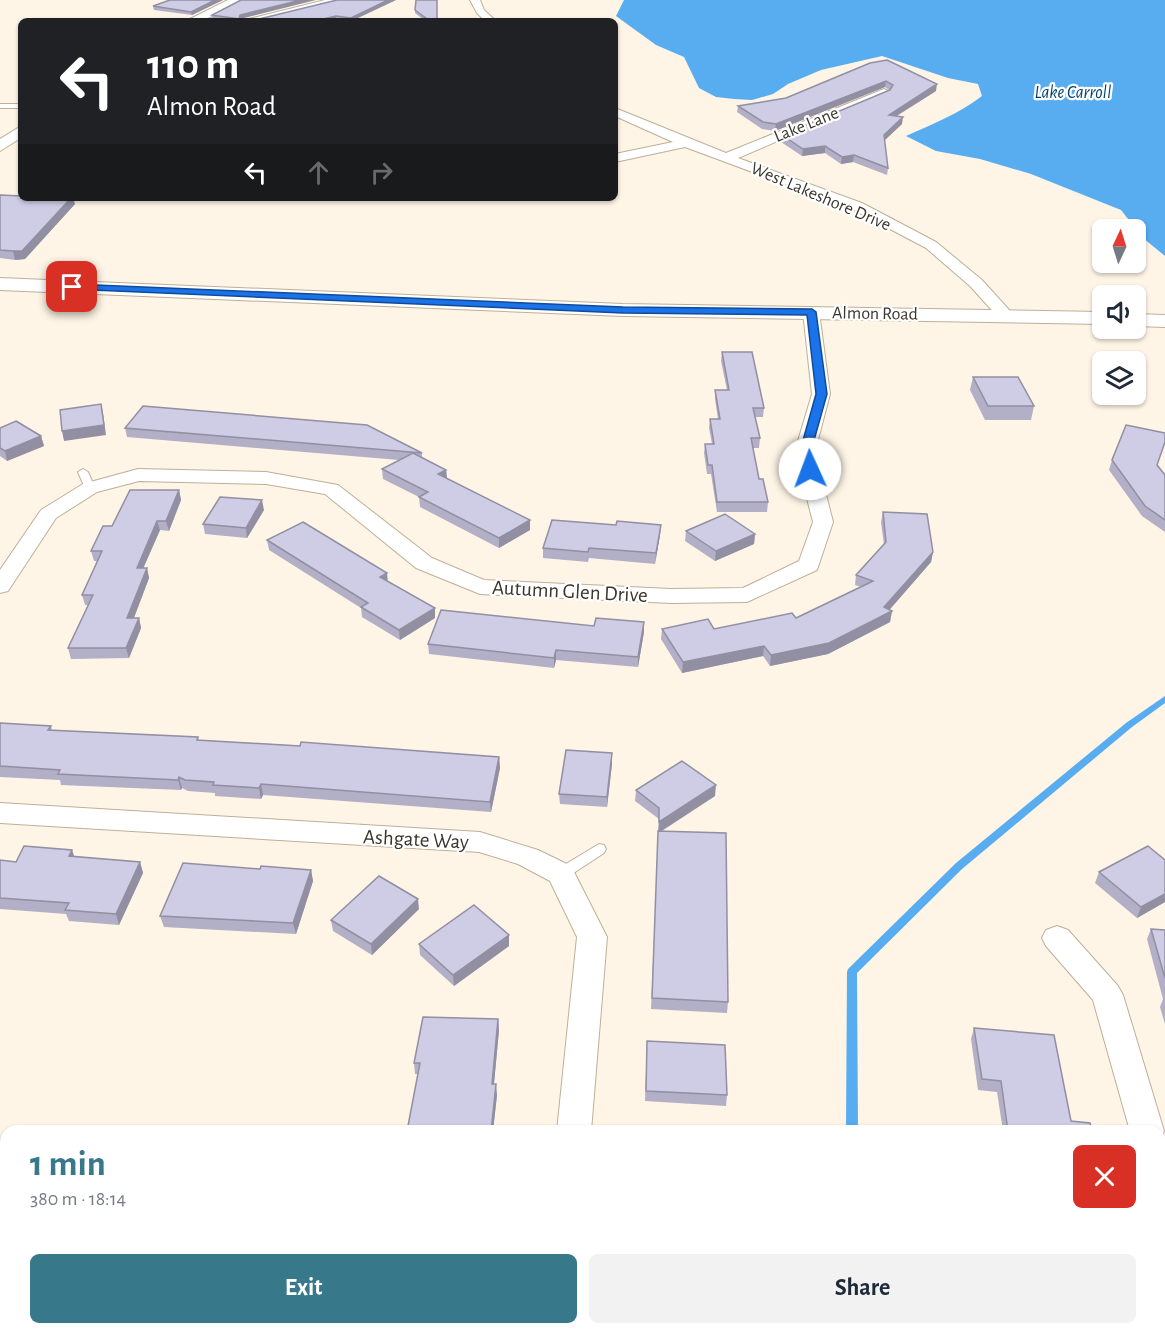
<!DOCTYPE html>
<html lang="en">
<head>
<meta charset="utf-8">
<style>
	:root { --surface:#fff; --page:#f2f2f3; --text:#1f2937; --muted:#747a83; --accent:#37798a }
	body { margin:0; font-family:"Alegreya Sans",sans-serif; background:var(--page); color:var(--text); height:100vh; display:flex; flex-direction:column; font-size:22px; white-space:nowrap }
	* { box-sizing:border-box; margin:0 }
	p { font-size:20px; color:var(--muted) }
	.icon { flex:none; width:33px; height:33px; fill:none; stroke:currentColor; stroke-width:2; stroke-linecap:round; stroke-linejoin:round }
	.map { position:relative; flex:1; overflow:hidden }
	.panel { position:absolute; left:0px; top:1125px; width:1166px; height:210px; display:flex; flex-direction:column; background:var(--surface); border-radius:18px 18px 0 0; box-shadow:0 2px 4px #0004 }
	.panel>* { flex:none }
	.banner { position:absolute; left:18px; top:18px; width:600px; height:183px; border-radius:9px; box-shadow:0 2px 4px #0004; background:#202124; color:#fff; overflow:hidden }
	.needle { width:39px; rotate:4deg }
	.buttons { position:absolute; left:1092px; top:219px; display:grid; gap:12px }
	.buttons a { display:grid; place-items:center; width:54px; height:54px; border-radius:9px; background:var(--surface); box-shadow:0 2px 4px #0004; font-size:30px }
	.pin { position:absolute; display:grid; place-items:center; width:51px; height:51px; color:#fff; margin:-26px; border-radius:12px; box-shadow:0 3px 9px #0006 }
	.me { position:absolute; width:66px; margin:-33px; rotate:358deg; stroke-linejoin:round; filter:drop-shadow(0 0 4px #0008) }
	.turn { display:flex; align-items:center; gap:21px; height:126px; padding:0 30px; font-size:27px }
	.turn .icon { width:78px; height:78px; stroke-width:2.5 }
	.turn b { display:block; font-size:42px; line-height:51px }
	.lanes { display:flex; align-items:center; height:57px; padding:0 30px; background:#0003; justify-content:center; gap:30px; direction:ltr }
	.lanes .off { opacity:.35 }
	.round { display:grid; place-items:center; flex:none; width:63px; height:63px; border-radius:9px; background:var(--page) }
	.overview { display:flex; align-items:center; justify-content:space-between; height:102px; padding:0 30px }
	h1 { font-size:36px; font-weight:600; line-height:45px; color:var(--accent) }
	.primary-button { display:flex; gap:12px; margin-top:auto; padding:12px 30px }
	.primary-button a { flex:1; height:69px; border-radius:9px; background:var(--accent); color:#fff; font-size:24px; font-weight:600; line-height:69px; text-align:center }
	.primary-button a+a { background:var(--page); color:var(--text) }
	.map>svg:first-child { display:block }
	.water { fill:#58acf0 }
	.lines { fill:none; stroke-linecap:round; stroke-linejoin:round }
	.stream { fill:#58acf0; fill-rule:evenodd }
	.service-casing { stroke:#beaf98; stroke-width:2 }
	.minor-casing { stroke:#beaf98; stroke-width:2 }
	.tertiary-casing { stroke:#beaf98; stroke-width:2 }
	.service { fill:#fff; fill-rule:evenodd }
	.minor { fill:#fff; fill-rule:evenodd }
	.tertiary { fill:#fff; fill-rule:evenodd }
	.wall { fill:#b2afc6 }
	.shaded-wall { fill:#918fa1 }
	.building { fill:#cfcce6; stroke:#918fa1; stroke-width:1.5 }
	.route { fill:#1a73e8; stroke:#114b97; stroke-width:1.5 }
	.labels { text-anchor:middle; stroke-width:4.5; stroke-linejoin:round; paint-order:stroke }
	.far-water-label { font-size:18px; font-style:italic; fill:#00446f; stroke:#fff }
	.far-street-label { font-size:18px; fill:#3b362c; stroke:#fff }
	.street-label { font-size:21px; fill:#3b362c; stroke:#fff }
</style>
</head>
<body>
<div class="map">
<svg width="1165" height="1335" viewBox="0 0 1165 1335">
	<rect width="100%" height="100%" fill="#fef5e6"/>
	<path class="water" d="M624,0H1165V256L1143,238L1121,210L1031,174L980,159L936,151L906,136C933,124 958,114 982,96L978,84L948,78L882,56L821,70L788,84L773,94L752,100L734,99L716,97L699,88L684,57L656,45L616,16Z"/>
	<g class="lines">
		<path class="stream" d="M1165,696V703L1132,727L962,869L857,973L858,1131H846L847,972L848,969L956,863L1126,723Z
			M846,1329H860V1335H846Z"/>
		<defs>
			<path id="service" d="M0,104H21V108H0Z
				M83,469L88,472L95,488L94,490H86L85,488L78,472Z
				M599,844L604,845L606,849L604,853L566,878L561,879L556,878L554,874L556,870Z"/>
			<path id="minor" d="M325,0H343L259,21H241Z
				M470,0H480L484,10L496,21H485L477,13Z
				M884,89L890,92L888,94L738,158L862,203L936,242L982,280L1011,312L1013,315L1011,318H999L970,286L926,248L852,209L685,147L615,162V154L673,142L615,116V108L726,153Z
				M811,307L819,312L830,394L815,451L833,522L817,570L747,602L671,603L480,594L416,568L325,494L266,484L139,481L97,492L56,518L8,591L0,593V570L41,510L83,484L138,469L266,472L338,485L432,558L484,580L671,589L743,588L799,561L813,522L795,451L812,394L803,312Z
				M0,803L480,832L538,850L571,866L607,937L591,1131H557L577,937L550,881L518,864L479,852L0,823Z
				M1057,926L1068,930L1118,986L1123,995L1164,1131L1160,1141V1131H1130L1093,1000L1046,946L1042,938L1046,930Z
				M1160,1157L1165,1159V1207L1160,1205Z
				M538,1329H576L575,1335H537Z"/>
			<path id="tertiary" d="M228,0H244L202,21H186Z
				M21,126V138L0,151V139Z
				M0,278L623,304L1102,312V324L623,316L0,290Z
				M1136,314L1165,315V327L1136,326Z"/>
		</defs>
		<use href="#service" class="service-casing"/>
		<use href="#minor" class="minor-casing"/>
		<use href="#tertiary" class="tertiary-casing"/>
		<use href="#service" class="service"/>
		<use href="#minor" class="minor"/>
		<use href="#tertiary" class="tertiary"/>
	</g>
	<path class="wall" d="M223,0L192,15L154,10L153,6Z
		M396,0L352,21L336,20L331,21H244V19H259Z
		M415,10L437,21H425L415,13Z
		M212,15L240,19V21H230L212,18Z
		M870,63L936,91L897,116L902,124L884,140L888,168L887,175L853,162L841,164L825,153L802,156L781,142L782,135L889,90L885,87L775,131L762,129L737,112L738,106L786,98Z
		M0,195L75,204L25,259L15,260L0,258Z
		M722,352L764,408L763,417H755L760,438L759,448H753L759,479L768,502L767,512H717L711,474H707L704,453L705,444H712L709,428L710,419H718L715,399V390H727L721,361Z
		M973,377L1034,406L1031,420H985L970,390Z
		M0,428L41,436L44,446L7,461L0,456Z
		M125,428L422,453V458L446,470L447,479L530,530L499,548L420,507L419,497L383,479L382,469L399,460L127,437Z
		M1112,460L1158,465L1165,475V532L1142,516L1109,470Z
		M179,490L181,500L169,531L160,530L143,568H147L149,578L134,618H139L141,628L129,658L71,659L68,648L88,605H85L82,595L97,561H94L91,551L112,526Z
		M264,510L247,538L205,534L203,524Z
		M883,512L933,552L931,562L889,610L892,611L890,622L828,654L770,666L763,656L682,673L661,639L662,629H714L796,618L861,587L855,585L856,575L884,545L881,522Z
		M686,531L755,534L754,544L715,561L685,541Z
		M660,535L655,564L589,558L588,562L543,558V548Z
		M267,540L388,581L435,618L400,640L362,617L361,608L269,550Z
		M644,632L638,667L556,660L554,668L429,654L428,644Z
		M0,723L51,726L52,730L198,737L199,740L499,757L500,768L491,812L263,795L261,799L215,796V793L188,791L182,788L181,790L61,785L60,780L0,777Z
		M612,753V764L607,807L560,804L559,794Z
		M636,790L715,796L662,831L728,1002L727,1013L651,1009L659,819L635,801Z
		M75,857L140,862L143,873L119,925L69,921L66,914L0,909V860L16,862Z
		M1165,860V902L1137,918L1095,883L1099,872Z
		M260,869L311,870L313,881L296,934L164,927L160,916Z
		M419,909L372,955L333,931L331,920Z
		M1151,929L1165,930V1024L1160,1007L1163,999L1147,939Z
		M509,935V946L454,986L420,955L419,944Z
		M498,1019L499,1030L494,1084L497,1095L493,1131H407L418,1074H415L414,1063Z
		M974,1028L1071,1121L1092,1131H1003L997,1092L978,1090L971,1039Z
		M647,1041L727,1095L726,1106L645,1101Z
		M1028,1329H1129L1130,1335H1029Z"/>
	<path class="shaded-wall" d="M215,0H223L192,15L191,12Z
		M301,0H316L240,19L239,21L240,15Z
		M388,0H396L351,21V18Z
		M336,16V20L331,21H315Z
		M886,81L885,87L775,131L776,124Z
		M937,84L936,91L888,121L889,115Z
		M903,117L902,124L883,142L884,135Z
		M825,146V153L802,156L803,149Z
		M854,155L853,162L841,164L842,157Z
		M71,198H73L75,204L25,259L15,260L13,251Z
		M101,404L103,413L106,435L64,441L62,431Z
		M41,436L44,446L7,461L5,451Z
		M446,470L447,479L438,474Z
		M179,490L181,500L169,531L166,521Z
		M262,500L264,510L247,538L246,528Z
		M530,520V530L499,548V538Z
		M157,521L160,530L139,578L137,568Z
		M661,525L660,535L655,564L656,553Z
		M755,534L754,544L715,561L716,551Z
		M933,552L931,562L885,615L892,611L890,622L828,654L770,666L771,655L884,607Z
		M147,568L149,578L130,628L127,618Z
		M387,573L388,583L380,577Z
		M435,608V618L400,640L399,630Z
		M139,618L141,628L129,658L126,648Z
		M644,622V632L638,667V657Z
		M764,646L763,656L682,673L683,662Z
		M556,650V660L554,668V658Z
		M612,753V764L607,807V797Z
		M499,757L500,768L491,812L490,802Z
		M179,777L182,788L181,790L178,780Z
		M261,784L263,795L261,799L259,788Z
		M716,785L715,796L658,833L659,822Z
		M72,850L76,861L69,856Z
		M140,862L143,873L119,925L116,914Z
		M311,870L313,881L296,934L293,923Z
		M1165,894V902L1137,918L1141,907Z
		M418,899L419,909L372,955L371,944Z
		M509,935V946L454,986L453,975Z
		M498,1019L499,1030L493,1094L492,1084Z
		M496,1084L497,1095L493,1131H491Z
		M28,1329H37L35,1335H26Z
		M146,1329H153L151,1335H145Z
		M268,1329H272V1335H267Z"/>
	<path class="building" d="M170,0H215L191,12L153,6Z
		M241,0H301L240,15L239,19L212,15Z
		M337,0H388L351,18L336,16L315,21H255L244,19H259Z
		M416,0H437V21H430L415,10Z
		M887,60L937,84L889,115L903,117L884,135L888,168L854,155L842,157L825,146L803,149L782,135L890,90L893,85L886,81L776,124L763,122L738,106L786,98L870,63Z
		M0,195L21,196V198H71L22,251H13L0,250Z
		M722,352H752L764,408H753L760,438H751L759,479H763L768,502H717L712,465H708L705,444H714L710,419H720L715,390H729Z
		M973,377H1018L1034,406H988Z
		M101,404L104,425L62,431L60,410Z
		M143,406L367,425L422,453L125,428Z
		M16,421L41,436L5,451L0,448V428Z
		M1126,425L1165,433V442L1157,465L1165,475V520L1145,506L1112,460Z
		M413,453L446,470L438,474L530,520L499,538L419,497L428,492L382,469Z
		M130,490H179L166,521H157L137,568H147L127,618H139L126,648H68L93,595H82L102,551H91L103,526H112Z
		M220,497L262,500L246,528L203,524Z
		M883,512L927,514L933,552L884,607L892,611L829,643L771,655L764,646L683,662L662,629L708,619L714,629L792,613L796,618L873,581L856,575L886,542Z
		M725,514L755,534L716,551L686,531Z
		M552,520L616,525L617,521L661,525L656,553L589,548L588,552L543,548Z
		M303,522L387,573L380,577L435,608L399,630L361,607L368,603L267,540Z
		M441,610L594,626L596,618L644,622L638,657L556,650L554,658L428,644Z
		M0,723L51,726L48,730L198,737L197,740L300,746L301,742L499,757L490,802L261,784L259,788L213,785L214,782L185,780L179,777L178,780L58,774L60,770L0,766Z
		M566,750L612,753L607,797L559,794Z
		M682,761L716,785L659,822V808L636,790Z
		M658,831L726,833L728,1002L652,998Z
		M24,846L72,850L69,856L140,862L116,914L65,910L69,903L0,898V860L16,862Z
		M1148,846L1165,860V894L1141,907L1099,872Z
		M183,863L260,869L261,866L311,870L293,923L160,916Z
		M379,876L418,899L371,944L331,920Z
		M474,905L509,935L453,975L419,944Z
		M1151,929L1165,930V978Z
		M423,1017L498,1019L492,1084H496L491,1131H407L420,1063H414Z
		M974,1028L1054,1035L1071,1121L1090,1123L1092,1131H1008L1001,1081L982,1079Z
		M647,1041L725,1045L727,1095L646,1091Z
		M0,1299H6V1329H28L26,1335H0Z
		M75,1329H146L145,1335H73Z
		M198,1329H268L267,1335H196Z
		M633,1329H705L706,1335H633Z
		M1034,1329H1129L1130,1335H1035Z"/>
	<path class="route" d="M72,284L623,307L812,309L816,312L827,394L811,451L815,469L810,472L806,471L800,451L816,394L807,315L623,313L69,289L67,287Z"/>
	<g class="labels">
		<g class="far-water-label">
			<text x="1073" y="98">Lake Carroll</text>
		</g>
		<g class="far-street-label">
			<text transform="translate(806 124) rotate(-22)" y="6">Lake Lane</text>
			<text transform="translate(821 196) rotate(23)" y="6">West Lakeshore Drive</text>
			<text transform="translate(875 313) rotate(1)" y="6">Almon Road</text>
		</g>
		<g class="street-label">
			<text transform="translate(570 591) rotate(3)" y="7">Autumn Glen Drive</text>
			<text transform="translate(416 839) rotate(3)" y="7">Ashgate Way</text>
		</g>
	</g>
</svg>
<div class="buttons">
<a><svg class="needle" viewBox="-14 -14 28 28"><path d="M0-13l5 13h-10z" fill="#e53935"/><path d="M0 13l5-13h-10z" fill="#747a83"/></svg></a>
<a><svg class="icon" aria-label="sound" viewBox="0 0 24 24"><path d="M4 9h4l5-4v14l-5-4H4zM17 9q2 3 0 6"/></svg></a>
<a><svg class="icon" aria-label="layers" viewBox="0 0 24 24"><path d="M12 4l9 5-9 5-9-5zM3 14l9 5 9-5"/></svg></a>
</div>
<div class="pin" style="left:72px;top:287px;background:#d93025"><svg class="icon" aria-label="arrive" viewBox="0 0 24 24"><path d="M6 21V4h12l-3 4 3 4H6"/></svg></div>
<svg class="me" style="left:810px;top:469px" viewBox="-20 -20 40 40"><circle r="19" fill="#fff"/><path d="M0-13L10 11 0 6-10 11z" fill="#1a73e8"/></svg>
<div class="banner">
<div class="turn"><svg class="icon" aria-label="left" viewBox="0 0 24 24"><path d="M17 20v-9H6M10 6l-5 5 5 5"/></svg><div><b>110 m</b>Almon Road</div></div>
<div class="lanes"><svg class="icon" aria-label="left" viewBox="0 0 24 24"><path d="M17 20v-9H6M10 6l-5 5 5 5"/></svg><svg class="icon off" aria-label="ahead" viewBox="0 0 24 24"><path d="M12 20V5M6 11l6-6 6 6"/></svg><svg class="icon off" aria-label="right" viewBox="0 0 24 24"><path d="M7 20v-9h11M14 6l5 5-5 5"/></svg></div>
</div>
<section class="panel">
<div class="overview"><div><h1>1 min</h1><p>380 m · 18:14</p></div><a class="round" style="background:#d93025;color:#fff"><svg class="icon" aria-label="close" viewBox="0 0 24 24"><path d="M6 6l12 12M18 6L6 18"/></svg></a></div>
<div class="primary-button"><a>Exit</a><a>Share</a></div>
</section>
</div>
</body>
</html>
